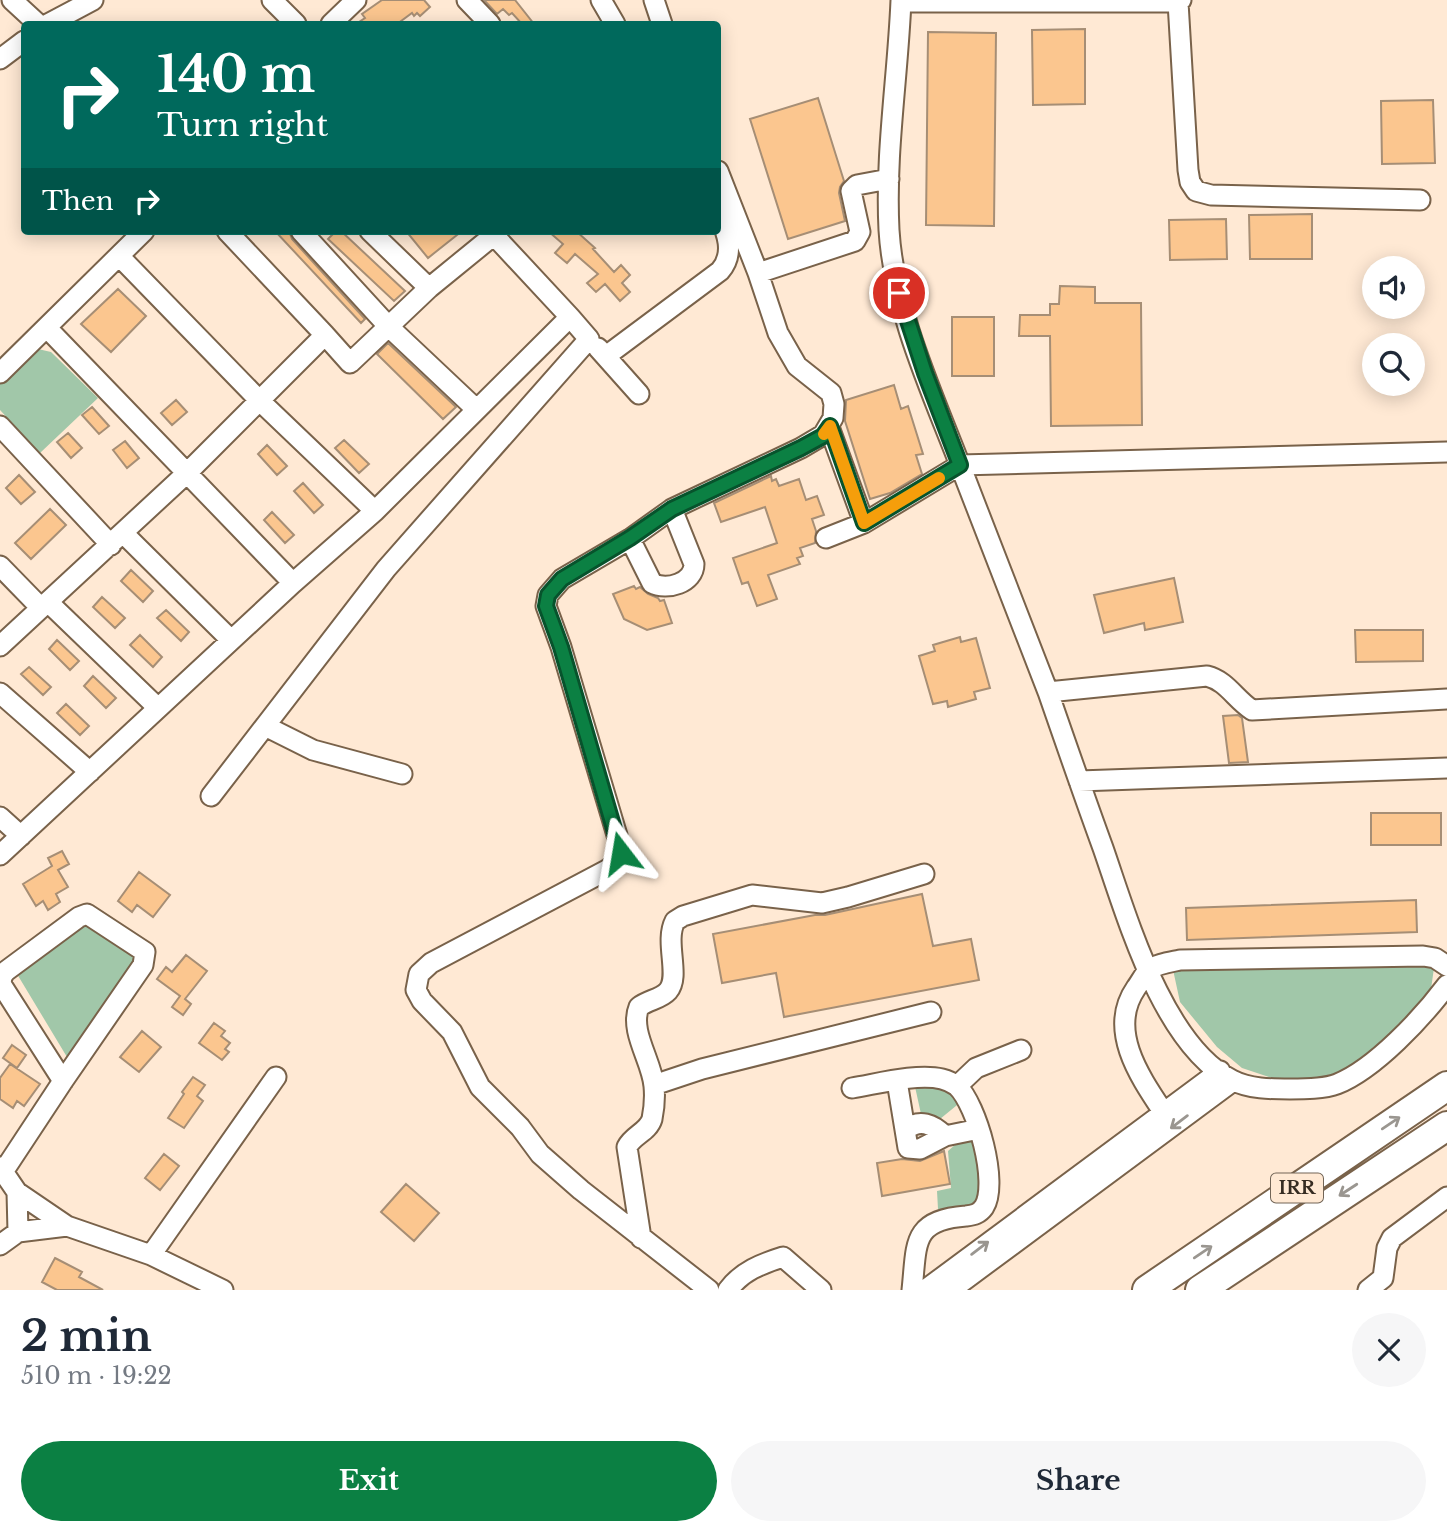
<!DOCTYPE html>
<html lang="en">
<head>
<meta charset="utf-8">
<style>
	:root { --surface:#fff; --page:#f6f6f7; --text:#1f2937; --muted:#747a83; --accent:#0b8043 }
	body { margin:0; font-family:"Libre Baskerville",serif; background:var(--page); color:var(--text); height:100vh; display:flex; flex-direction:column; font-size:26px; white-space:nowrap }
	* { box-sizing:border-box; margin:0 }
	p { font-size:23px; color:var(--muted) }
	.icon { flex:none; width:38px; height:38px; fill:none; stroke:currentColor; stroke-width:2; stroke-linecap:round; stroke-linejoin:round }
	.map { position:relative; height:1290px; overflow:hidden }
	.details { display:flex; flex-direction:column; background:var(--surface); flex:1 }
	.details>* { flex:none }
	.hud { position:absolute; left:21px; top:21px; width:700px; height:214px; border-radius:7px; box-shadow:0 4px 18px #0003; background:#00695c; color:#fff; overflow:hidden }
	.buttons { position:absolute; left:1362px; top:256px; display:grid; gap:14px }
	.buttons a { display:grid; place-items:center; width:63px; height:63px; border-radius:50%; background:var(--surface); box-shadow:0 4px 18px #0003; font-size:35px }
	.pin { position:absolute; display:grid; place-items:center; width:60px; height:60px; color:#fff; margin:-30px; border:4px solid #fff; border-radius:50%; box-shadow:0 2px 7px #0007 }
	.me { position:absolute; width:77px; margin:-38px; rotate:346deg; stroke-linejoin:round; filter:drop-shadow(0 0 5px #0008) }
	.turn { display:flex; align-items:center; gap:24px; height:147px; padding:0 21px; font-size:32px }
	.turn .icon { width:91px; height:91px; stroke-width:2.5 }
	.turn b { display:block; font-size:49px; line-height:60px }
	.then { display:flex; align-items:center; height:66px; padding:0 21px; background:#0003; gap:14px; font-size:26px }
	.round { display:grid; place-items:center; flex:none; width:74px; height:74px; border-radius:37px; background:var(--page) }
	.summary { display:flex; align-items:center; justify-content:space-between; height:119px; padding:0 21px }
	h1 { font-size:42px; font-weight:800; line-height:52px }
	.cta { display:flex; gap:14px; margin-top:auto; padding:14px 21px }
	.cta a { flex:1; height:80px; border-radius:42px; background:var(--accent); color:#fff; font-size:28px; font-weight:800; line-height:80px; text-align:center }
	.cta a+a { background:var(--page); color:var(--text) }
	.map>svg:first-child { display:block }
	.green { fill:#a1c7a9 }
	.building { fill:#fbc68f; stroke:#a68e75; stroke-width:2 }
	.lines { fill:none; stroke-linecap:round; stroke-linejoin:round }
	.minor-casing { stroke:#79624a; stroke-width:23 }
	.highway-casing { stroke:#79624a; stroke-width:32 }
	.minor { stroke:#fff; stroke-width:19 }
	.highway { stroke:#fff; stroke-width:28 }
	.oneway { stroke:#9a9690 }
	.route-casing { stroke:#07532c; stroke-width:18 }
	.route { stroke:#0b8043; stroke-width:12 }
	.slow { stroke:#f59e0b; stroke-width:12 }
	.labels { text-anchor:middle; stroke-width:5; stroke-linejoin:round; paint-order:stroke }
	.shield { fill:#ffe9d4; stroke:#726557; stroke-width:2 }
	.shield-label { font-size:18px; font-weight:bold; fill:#362c22 }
</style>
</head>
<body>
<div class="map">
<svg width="1447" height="1290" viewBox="0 0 1447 1290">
	<rect width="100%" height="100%" fill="#ffe9d4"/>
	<path class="green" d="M38,349L51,352L98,398L40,453L0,410V384Z
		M79,917L131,949L136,963L67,1057L14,969Z
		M1435,961L1431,989L1415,1011L1366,1056L1338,1075L1311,1085L1281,1081L1242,1068L1217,1047L1180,1002L1172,965Z
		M920,1068L962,1101L940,1119L921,1114L912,1073Z
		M980,1137L989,1172L978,1206L938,1209L937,1191L951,1188L948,1151L956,1144Z"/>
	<path class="building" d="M382,0H424L430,7L420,16L417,13L414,16L412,13L397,24H356L365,18L362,14Z
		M484,0H515L534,24H522L512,13L509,15L503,9L497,14Z
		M1085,29V104L1033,105L1032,30Z
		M928,32L996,33L994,226L926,225Z
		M818,98L844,181L840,187L839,193L845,221L788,239L750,119Z
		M1433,100L1435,163L1382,164L1381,101Z
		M1312,214V259H1250L1249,215Z
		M1226,219L1227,259L1170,260L1169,220Z
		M275,231H289L292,239L365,319L361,323Z
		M336,231H341L405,291L394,301L328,239Z
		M406,231H462L428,258Z
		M548,231H576L595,248L593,249L614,272L621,265L630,275L622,283L630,292L620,301L605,284L596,292L587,283L598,274L575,254L567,263L555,253L563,244Z
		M1060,286L1095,287V303H1141L1142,425L1051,426L1050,336H1019L1020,315H1050V304H1059Z
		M118,289L146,316L111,352L81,324Z
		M952,317H994V376H952Z
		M388,343L456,407L443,419L377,354Z
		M894,385L901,409L908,406L923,454L916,455L922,474L890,493L870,499L845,421L846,400Z
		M176,400L187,412L172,425L161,413Z
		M92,407L109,426L99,434L82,415Z
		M68,433L82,448L71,458L57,442Z
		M344,440L369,464L359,473L335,448Z
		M125,441L139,458L127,468L113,450Z
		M267,445L287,466L277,475L258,454Z
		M19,475L35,492L21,504L6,488Z
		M771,476L772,481L776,479L779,486L799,479L806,500L817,496L824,515L812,519L816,531L815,543L800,548L803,556L797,558L800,564L768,575L777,599L757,606L748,582L742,584L733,558L777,543L765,507L721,522L714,503Z
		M303,483L323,505L314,513L294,491Z
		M50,509L66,525L31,559L15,543Z
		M272,512L294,535L285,543L264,520Z
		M131,570L153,591L143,602L121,581Z
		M1174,578L1183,622L1145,630L1144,623L1104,633L1094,595Z
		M634,586L636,589L640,587L648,594L658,598L660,601L664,600L672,623L647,630L624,619L613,594Z
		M102,597L125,618L115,628L93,607Z
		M166,610L189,632L181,641L157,618Z
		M1355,630H1423V661L1356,662Z
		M140,635L162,657L153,667L130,645Z
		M960,637L961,642L976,638L990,688L974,692L976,699L948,707L947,701L933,704L919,656L935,651L933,645Z
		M57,640L79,661L70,670L49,649Z
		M29,667L51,687L43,695L21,674Z
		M93,676L116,698L106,708L84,686Z
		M66,704L89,726L80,735L57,713Z
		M1238,715L1242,718L1248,762L1229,763L1223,716Z
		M1371,813H1441V845H1371Z
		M62,851L69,864L58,870L68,887L56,894L60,902L48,910L43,901L36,906L23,884L52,866L48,858Z
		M139,872L170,895L153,917L137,905L132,912L118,901Z
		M922,894L933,946L971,939L979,980L784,1017L776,973L722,983L713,934L815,915H825Z
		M1416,900L1417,932L1187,940L1186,908Z
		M186,955L207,971L185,999L191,1004L183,1015L172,1007L180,996L157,979L166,967L172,972Z
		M214,1023L225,1031L221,1036L230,1043L225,1049L229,1052L222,1060L199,1043Z
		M142,1031L161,1047L139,1072L120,1057Z
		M12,1045L26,1055L17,1068L3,1058Z
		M10,1064L40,1084L24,1106L17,1101L13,1108L0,1099V1078Z
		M193,1077L205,1085L197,1096L203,1101L184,1128L168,1118L184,1094L182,1092Z
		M944,1151L950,1184L882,1196L877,1163L902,1159L920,1161Z
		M164,1154L179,1166L160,1190L145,1178Z
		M406,1184L439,1213L414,1241L381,1212Z
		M55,1258L82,1272L79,1277L103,1290H57L42,1282Z"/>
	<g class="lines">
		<defs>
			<path id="minor" d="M12,0L38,24
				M272,0L296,24
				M467,0L490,24
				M601,0L615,24
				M654,0L662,24
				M901,0C898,76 885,153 889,230C894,311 931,390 960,465L1447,452
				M901,2H1178L1181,0
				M1178,2L1188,170L1190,182L1196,191L1211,195L1420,200
				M48,24L93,0
				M331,24L356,0
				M0,59L24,41
				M227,231L325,335
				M301,231L389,327L476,409
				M370,231L429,288L494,235
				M119,256L260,401L375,511
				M758,273L855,241L860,232L851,191L857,185L889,179
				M47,328L293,583
				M598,348L639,394
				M606,356L720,271C736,253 726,231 718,212
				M0,373L144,231
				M0,426L111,545
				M829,427L864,523
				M123,533L231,640
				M826,538L864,523L960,465L1048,692L1207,676C1227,681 1235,699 1252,710L1447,699
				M630,539L652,583C667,591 694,583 694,564L672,509
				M0,566L41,608
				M48,602L157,707
				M0,646L187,473L325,335L350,363L429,288
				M1048,692C1066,744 1084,796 1103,848C1127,917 1163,1045 1232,1080C1249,1089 1271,1089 1290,1089C1304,1089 1324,1089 1337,1084C1375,1069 1423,1017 1447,985
				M0,693L90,772
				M265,726L313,750L402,774
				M1079,781L1447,768
				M211,796L386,569L589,339L570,317
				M0,817L21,836
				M0,855L293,583L375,511L570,317L490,231
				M897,1081L908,1148L920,1149L945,1136L979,1129
				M654,1085L702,1069L931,1012
				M957,1086L976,1068L1021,1050
				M852,1088C877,1084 917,1073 942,1079C946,1080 953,1083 957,1086C977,1105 999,1183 984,1207C979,1214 974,1215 966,1216C911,1220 917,1244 912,1290
				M1164,1113C1140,1077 1107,1030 1136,988C1140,983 1144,974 1149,970C1156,964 1171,962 1180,960L1423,956L1435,958L1447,966
				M906,1130C919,1118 933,1124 945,1136
				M0,1167L17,1192L18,1232L67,1226L151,1255L223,1290
				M3,1172L63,1081L143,965L145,952L87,914L79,917L6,971L2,976L1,984L63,1081
				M17,1192L67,1226
				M641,1238L627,1147C633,1135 648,1132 652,1119C654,1109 655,1096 654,1086C652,1061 629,1031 639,1007C648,1000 661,999 668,991C681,976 664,942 675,921L683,916L752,895L822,903L848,897L924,874
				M0,1245L18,1232
				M151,1255L276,1077
				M709,1290L581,1190L540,1154L520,1127L480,1087L452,1032L422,1001L416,990L419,974L431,963L607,870L619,861V842L561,647L546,606L548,595L562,579L630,539L672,509L801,448L823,435L833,418L834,404L831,393L797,366L778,333L758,273L718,171
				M728,1290C742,1271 761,1264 783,1257L821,1290
				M925,1290L1220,1071
				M951,1290L1233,1081
				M1368,1290L1383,1278L1387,1248L1392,1238L1447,1197"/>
			<path id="highway" d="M1147,1290L1447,1086
				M1200,1290L1447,1126"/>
		</defs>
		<use href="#minor" class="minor-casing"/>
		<use href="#highway" class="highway-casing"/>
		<use href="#minor" class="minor"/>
		<use href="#highway" class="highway"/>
	</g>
	<defs><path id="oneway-shaft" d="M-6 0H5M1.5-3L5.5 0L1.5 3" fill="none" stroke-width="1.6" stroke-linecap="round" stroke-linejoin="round" transform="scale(1.75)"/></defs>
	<g class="oneway">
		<use href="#oneway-shaft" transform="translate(1179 1122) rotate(143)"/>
		<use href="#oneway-shaft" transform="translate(1391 1123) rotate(-34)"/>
		<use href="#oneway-shaft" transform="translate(1348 1190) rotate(147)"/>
		<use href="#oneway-shaft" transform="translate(980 1248) rotate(-37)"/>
		<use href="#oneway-shaft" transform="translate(1203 1252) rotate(-34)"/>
	</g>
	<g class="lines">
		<defs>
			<path id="route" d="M621,853L561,647L546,606L548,595L562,579L630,538L672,509L801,448L823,436L830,426L864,523L960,465L925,373L899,293"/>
		</defs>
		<use href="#route" class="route-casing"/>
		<use href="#route" class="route"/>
		<path class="slow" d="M824,434L830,426L864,523L939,478"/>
	</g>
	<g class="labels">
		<rect class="shield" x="1271" y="1173.5" width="52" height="29" rx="5"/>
		<g class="shield-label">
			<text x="1297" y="1194">IRR</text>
		</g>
	</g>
</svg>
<div class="buttons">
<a><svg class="icon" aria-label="sound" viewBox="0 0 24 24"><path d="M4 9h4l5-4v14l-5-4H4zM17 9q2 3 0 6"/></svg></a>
<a><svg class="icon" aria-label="search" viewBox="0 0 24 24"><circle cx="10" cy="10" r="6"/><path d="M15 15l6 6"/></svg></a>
</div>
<div class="pin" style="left:899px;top:293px;background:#d93025"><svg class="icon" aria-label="arrive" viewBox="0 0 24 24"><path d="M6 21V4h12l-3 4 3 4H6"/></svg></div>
<svg class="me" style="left:621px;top:853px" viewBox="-20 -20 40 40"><path d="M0-17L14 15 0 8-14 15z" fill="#0b8043" stroke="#fff" stroke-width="4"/></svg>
<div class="hud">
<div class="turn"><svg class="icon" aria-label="right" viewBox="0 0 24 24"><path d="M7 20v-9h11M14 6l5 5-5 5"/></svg><div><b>140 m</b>Turn right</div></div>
<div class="then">Then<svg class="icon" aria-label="right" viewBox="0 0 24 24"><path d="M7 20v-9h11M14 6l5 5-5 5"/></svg></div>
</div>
</div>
<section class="details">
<div class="summary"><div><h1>2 min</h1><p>510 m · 19:22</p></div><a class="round"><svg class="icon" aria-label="close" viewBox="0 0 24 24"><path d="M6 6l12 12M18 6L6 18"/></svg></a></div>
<div class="cta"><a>Exit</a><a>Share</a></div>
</section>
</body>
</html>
